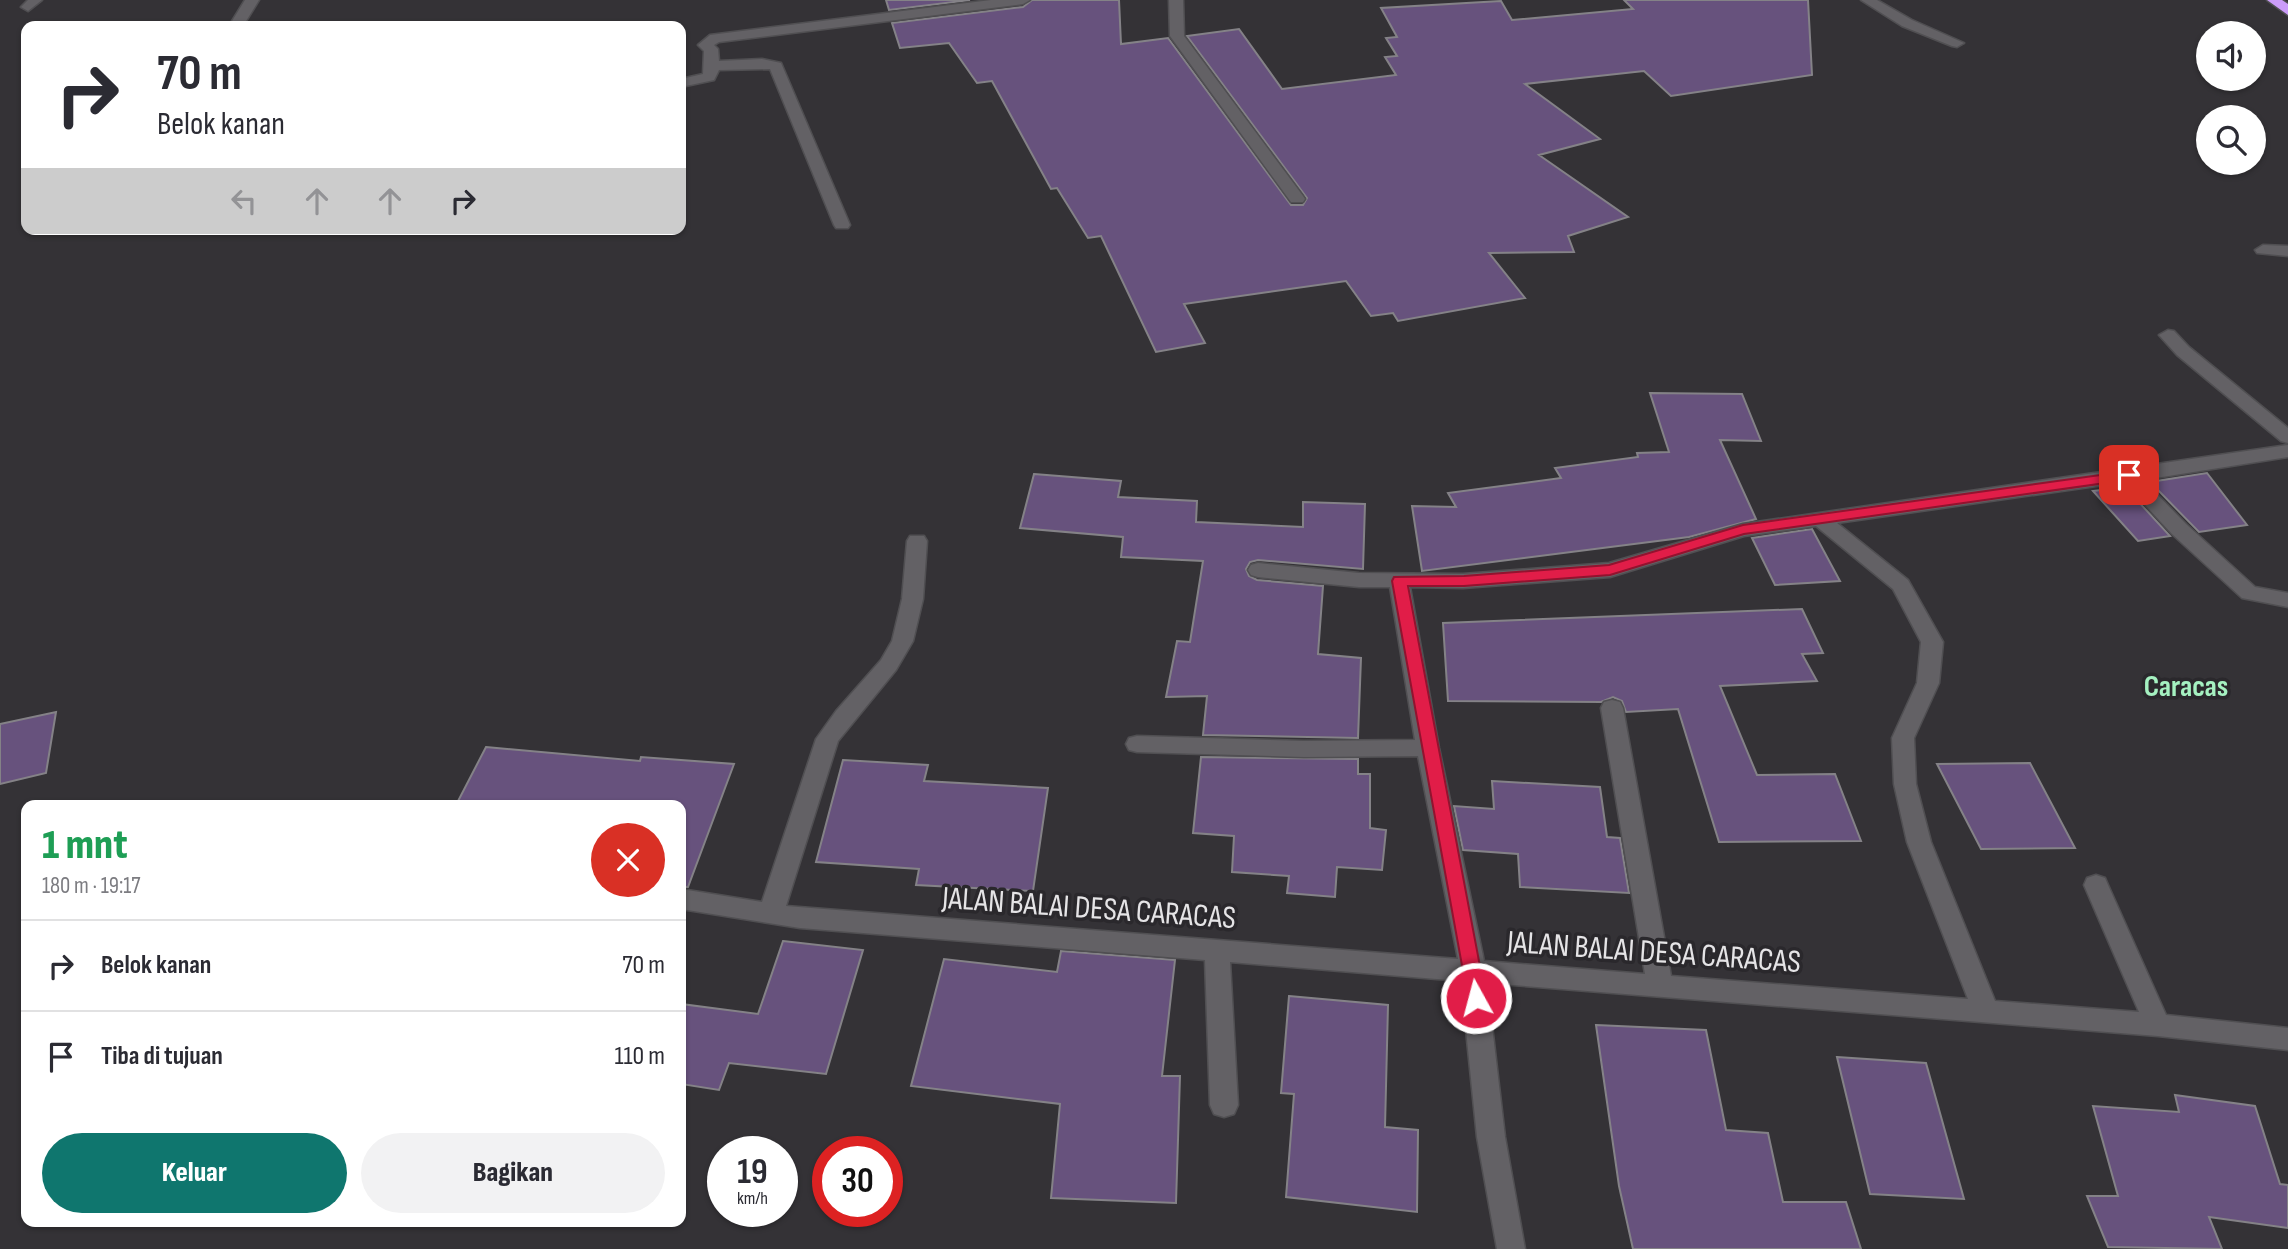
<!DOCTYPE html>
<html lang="id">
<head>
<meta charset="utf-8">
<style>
	:root { --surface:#fff; --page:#f2f2f3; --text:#2b2b33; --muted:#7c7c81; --line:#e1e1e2; --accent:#0f766e }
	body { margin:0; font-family:"Sofia Sans Condensed",sans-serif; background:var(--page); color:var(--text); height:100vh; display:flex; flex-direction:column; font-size:26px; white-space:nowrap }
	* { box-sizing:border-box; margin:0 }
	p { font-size:23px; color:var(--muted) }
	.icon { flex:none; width:38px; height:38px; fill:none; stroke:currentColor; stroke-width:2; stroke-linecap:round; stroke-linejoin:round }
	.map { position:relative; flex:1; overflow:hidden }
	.sheet { position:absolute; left:21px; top:800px; width:665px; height:427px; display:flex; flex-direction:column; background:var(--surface); border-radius:14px; box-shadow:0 2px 5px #0004 }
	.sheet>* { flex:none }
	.top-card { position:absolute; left:21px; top:21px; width:665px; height:214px; border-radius:14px; box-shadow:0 2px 5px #0004; background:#fff; color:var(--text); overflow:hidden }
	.tools { position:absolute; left:2196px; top:21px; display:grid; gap:14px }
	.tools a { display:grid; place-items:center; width:70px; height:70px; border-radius:50%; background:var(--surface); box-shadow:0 2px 5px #0004; font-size:35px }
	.speed { position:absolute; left:707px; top:1136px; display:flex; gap:14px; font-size:35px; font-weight:700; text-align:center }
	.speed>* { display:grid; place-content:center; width:91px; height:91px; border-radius:50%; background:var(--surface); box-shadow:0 2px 5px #0004; line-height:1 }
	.speed small { font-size:18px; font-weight:400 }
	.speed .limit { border:10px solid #d22; background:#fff; color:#111 }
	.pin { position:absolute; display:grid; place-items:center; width:60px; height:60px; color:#fff; margin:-30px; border-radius:14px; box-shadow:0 4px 10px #0006 }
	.me { position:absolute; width:77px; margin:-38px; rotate:353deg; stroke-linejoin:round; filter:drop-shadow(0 0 5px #0008) }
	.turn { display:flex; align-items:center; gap:24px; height:147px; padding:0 21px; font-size:32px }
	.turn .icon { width:91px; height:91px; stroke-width:2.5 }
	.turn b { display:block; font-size:49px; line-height:60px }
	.lanes { display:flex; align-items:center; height:66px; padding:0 21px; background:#0003; justify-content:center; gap:35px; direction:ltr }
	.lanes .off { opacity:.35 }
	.round { display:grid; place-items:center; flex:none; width:74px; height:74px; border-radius:37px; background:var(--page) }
	.headline { display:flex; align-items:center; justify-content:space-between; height:119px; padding:0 21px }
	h1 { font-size:42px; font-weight:800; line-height:52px; color:#1e9e55 }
	.cta { display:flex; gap:14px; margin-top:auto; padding:14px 21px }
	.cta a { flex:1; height:80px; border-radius:42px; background:var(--accent); color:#fff; font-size:28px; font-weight:800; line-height:80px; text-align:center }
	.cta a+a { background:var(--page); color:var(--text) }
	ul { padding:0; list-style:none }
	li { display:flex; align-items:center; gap:21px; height:91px; padding:0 21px; border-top:2px solid var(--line) }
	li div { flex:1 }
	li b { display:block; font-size:26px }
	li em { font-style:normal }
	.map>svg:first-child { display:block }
	.building { fill:#67527d; stroke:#848287; stroke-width:2 }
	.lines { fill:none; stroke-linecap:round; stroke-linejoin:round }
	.street-casing { stroke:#504f52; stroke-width:3 }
	.highway-casing { stroke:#504f52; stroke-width:3 }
	.street { fill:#636165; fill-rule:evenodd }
	.highway { fill:#cb9cf9; fill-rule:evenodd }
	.route { fill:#e11d48; stroke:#92132f; stroke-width:2 }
	.labels { text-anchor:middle; stroke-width:7; stroke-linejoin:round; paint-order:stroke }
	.quarter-label { font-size:30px; font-weight:bold; fill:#a5f1c1; stroke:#2a282c }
	.near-street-label { font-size:32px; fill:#e5e4e6; stroke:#2a282c }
</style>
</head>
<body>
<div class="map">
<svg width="2288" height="1249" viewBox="0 0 2288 1249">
	<rect width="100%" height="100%" fill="#343236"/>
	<path class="building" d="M886,0H970L889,10Z
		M1032,0H1119L1121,44L1168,38L1291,205H1303L1307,198L1187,36L1239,29L1282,89L1396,75L1385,57L1397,56L1386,38L1397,37L1381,8L1501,1L1512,20L1633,9L1624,0H1808L1812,75L1671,96L1644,71L1525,84L1600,139L1539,155L1628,217L1568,236L1574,252L1489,253L1525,298L1398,321L1393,313L1371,316L1346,281L1184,304L1205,343L1156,352L1101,236L1088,238L1057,188L1051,189L992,81L977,83L949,43L900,48L892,23L1023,7Z
		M1650,393L1742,394L1761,441L1720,440L1756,519L1689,537L1422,571L1412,506L1456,507L1448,493L1561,478L1555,468L1638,457L1637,453L1669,452Z
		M2207,473L2247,525L2199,532L2150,482Z
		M1034,474L1121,481L1118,497L1197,501L1196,522L1303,527V502L1365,504L1363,569L1258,560L1250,562L1246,569L1249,576L1257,580L1323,586L1318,654L1361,658L1358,738L1203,735L1207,696L1166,697L1177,641L1190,642L1203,561L1121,557L1123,537L1020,528Z
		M2125,487L2170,536L2138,541L2093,491Z
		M1812,529L1840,581L1775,585L1752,538Z
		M1802,609L1823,653L1802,654L1817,681L1720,686L1757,775L1835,774L1861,841L1719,842L1678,709L1626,712L1622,701L1613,697L1601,702L1448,701L1443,623Z
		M56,712L46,773L0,784V724Z
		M486,747L640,761L641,757L734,764L688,887H681V805H456Z
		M1201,757L1358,759V774H1370V828L1386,830L1382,870L1337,867L1335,897L1287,893L1289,876L1232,872L1234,836L1193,833Z
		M843,760L928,765L924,781L1048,788L1033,891L916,885L919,869L816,862Z
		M2030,763L2075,848L1981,849L1937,764Z
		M1492,781L1600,787L1607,837L1620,838L1629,893L1520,887L1518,854L1463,850L1454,806L1494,809Z
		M783,941L863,950L826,1074L729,1063L719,1090L681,1084V1004L758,1014Z
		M1061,951L1175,960L1162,1076H1180L1176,1203L1051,1198L1060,1104L911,1086L944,959L1057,972Z
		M1289,996L1388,1005L1385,1127L1418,1130L1417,1212L1286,1197L1294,1094L1281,1093Z
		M1596,1025L1706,1030L1726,1130L1768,1133L1783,1202H1846L1861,1249H1633L1619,1186Z
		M1837,1057L1926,1063L1964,1199L1870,1194Z
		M2175,1095L2255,1106L2280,1184L2288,1185V1228L2209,1217L2222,1249L2108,1247L2087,1196H2118L2093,1106L2179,1112Z"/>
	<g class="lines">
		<defs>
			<path id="street" d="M28,0H42L28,11L21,7Z
				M245,0H259L243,26H229Z
				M991,0H1030L1023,4L719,42L714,45L718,49L719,61L762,59L781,63L850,225L848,228H836L834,225L770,69L719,70L714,80L681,87V79L703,74L704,51L698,45L710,35Z
				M1169,0H1183L1184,36L1303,196L1305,199L1303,202H1291L1170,36Z
				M1861,0H1877L1912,20L1964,43L1957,47L1952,46L1902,26Z
				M2263,245L2288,246V256L2257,253L2255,250Z
				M2168,330L2174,331L2189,347L2288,428V443L2281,441L2177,355L2159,335Z
				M2288,445V457L2143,480L2186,524L2255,587L2288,593V607L2242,598L2172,534L2124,482L1837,523L1908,580L1943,642L1939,683L1914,738L1916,784L1931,842L1995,1001L2139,1012L2084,885L2087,878L2096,875L2105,878L2108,885L2166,1015L2288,1028V1050L2158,1036L1487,983L1505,1137L1525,1249H1497L1477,1137L1461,981L1230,962L1238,1105L1234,1114L1224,1117L1214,1114L1210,1105L1205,960L800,928L681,909V889L762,902L816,739L836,711L881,660L892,641L902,599L907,541L910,536H924L927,541L923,599L913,641L896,670L838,741L786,906L1458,959L1418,756L1304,757L1137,752L1129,750L1126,744L1129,738L1137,736L1304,741L1415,740L1390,587H1359L1258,577L1251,575L1248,570L1251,565L1258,563L1359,573L1463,574L1609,563L1743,524ZM1816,526L1893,589L1921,642L1917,683L1892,738L1894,784L1907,842L1968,999L1671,976L1623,708L1620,702L1612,700L1604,702L1601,708L1645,974L1484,961L1439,748L1410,587L1463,588L1610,577L1744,536Z"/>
			<path id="highway" d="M2267,0H2282L2288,4V15Z"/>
		</defs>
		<use href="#street" class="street-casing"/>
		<use href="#highway" class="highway-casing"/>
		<use href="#street" class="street"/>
		<use href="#highway" class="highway"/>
	</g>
	<path class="route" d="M2129,471L2136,475L2134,479L1744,534L1610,575L1464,586H1408L1486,998L1483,1004L1476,1007L1469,1004L1392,581L1394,577L1464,576L1609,565L1743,525Z"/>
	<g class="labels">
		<g class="quarter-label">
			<text x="2186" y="696">Caracas</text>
		</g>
		<g class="near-street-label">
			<text transform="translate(1089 907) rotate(4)" y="11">JALAN BALAI DESA CARACAS</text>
			<text transform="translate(1654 951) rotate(4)" y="11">JALAN BALAI DESA CARACAS</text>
		</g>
	</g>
</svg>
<div class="tools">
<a><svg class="icon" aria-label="sound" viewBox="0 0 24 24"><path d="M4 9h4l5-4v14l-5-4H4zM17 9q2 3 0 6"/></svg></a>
<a><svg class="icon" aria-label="search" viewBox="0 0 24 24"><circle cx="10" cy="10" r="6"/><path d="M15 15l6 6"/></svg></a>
</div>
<div class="speed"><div>19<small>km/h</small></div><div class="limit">30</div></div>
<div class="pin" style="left:2129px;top:475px;background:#d93025"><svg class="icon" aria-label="arrive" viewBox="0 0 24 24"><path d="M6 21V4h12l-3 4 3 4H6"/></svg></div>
<svg class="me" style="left:1476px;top:998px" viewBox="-20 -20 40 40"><circle r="17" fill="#e11d48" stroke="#fff" stroke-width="3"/><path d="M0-11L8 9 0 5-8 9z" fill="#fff"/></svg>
<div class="top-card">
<div class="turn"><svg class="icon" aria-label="right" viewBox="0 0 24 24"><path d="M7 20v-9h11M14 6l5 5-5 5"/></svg><div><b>70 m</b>Belok kanan</div></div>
<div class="lanes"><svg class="icon off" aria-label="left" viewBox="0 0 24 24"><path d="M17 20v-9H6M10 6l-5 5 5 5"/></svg><svg class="icon off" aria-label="ahead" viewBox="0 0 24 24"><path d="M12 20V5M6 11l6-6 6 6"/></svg><svg class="icon off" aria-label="ahead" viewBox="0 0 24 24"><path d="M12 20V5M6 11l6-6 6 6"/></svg><svg class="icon" aria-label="right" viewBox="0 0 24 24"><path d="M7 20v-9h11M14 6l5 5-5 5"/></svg></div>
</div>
<section class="sheet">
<div class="headline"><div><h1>1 mnt</h1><p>180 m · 19:17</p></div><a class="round" style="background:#d93025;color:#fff"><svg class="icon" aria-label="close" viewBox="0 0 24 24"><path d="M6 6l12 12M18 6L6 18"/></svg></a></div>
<ul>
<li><svg class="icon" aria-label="right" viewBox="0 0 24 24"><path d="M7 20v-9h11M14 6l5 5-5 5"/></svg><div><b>Belok kanan</b></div><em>70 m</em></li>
<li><svg class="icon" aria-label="arrive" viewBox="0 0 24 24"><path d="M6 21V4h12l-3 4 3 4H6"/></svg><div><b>Tiba di tujuan</b></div><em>110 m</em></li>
</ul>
<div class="cta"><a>Keluar</a><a>Bagikan</a></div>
</section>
</div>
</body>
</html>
